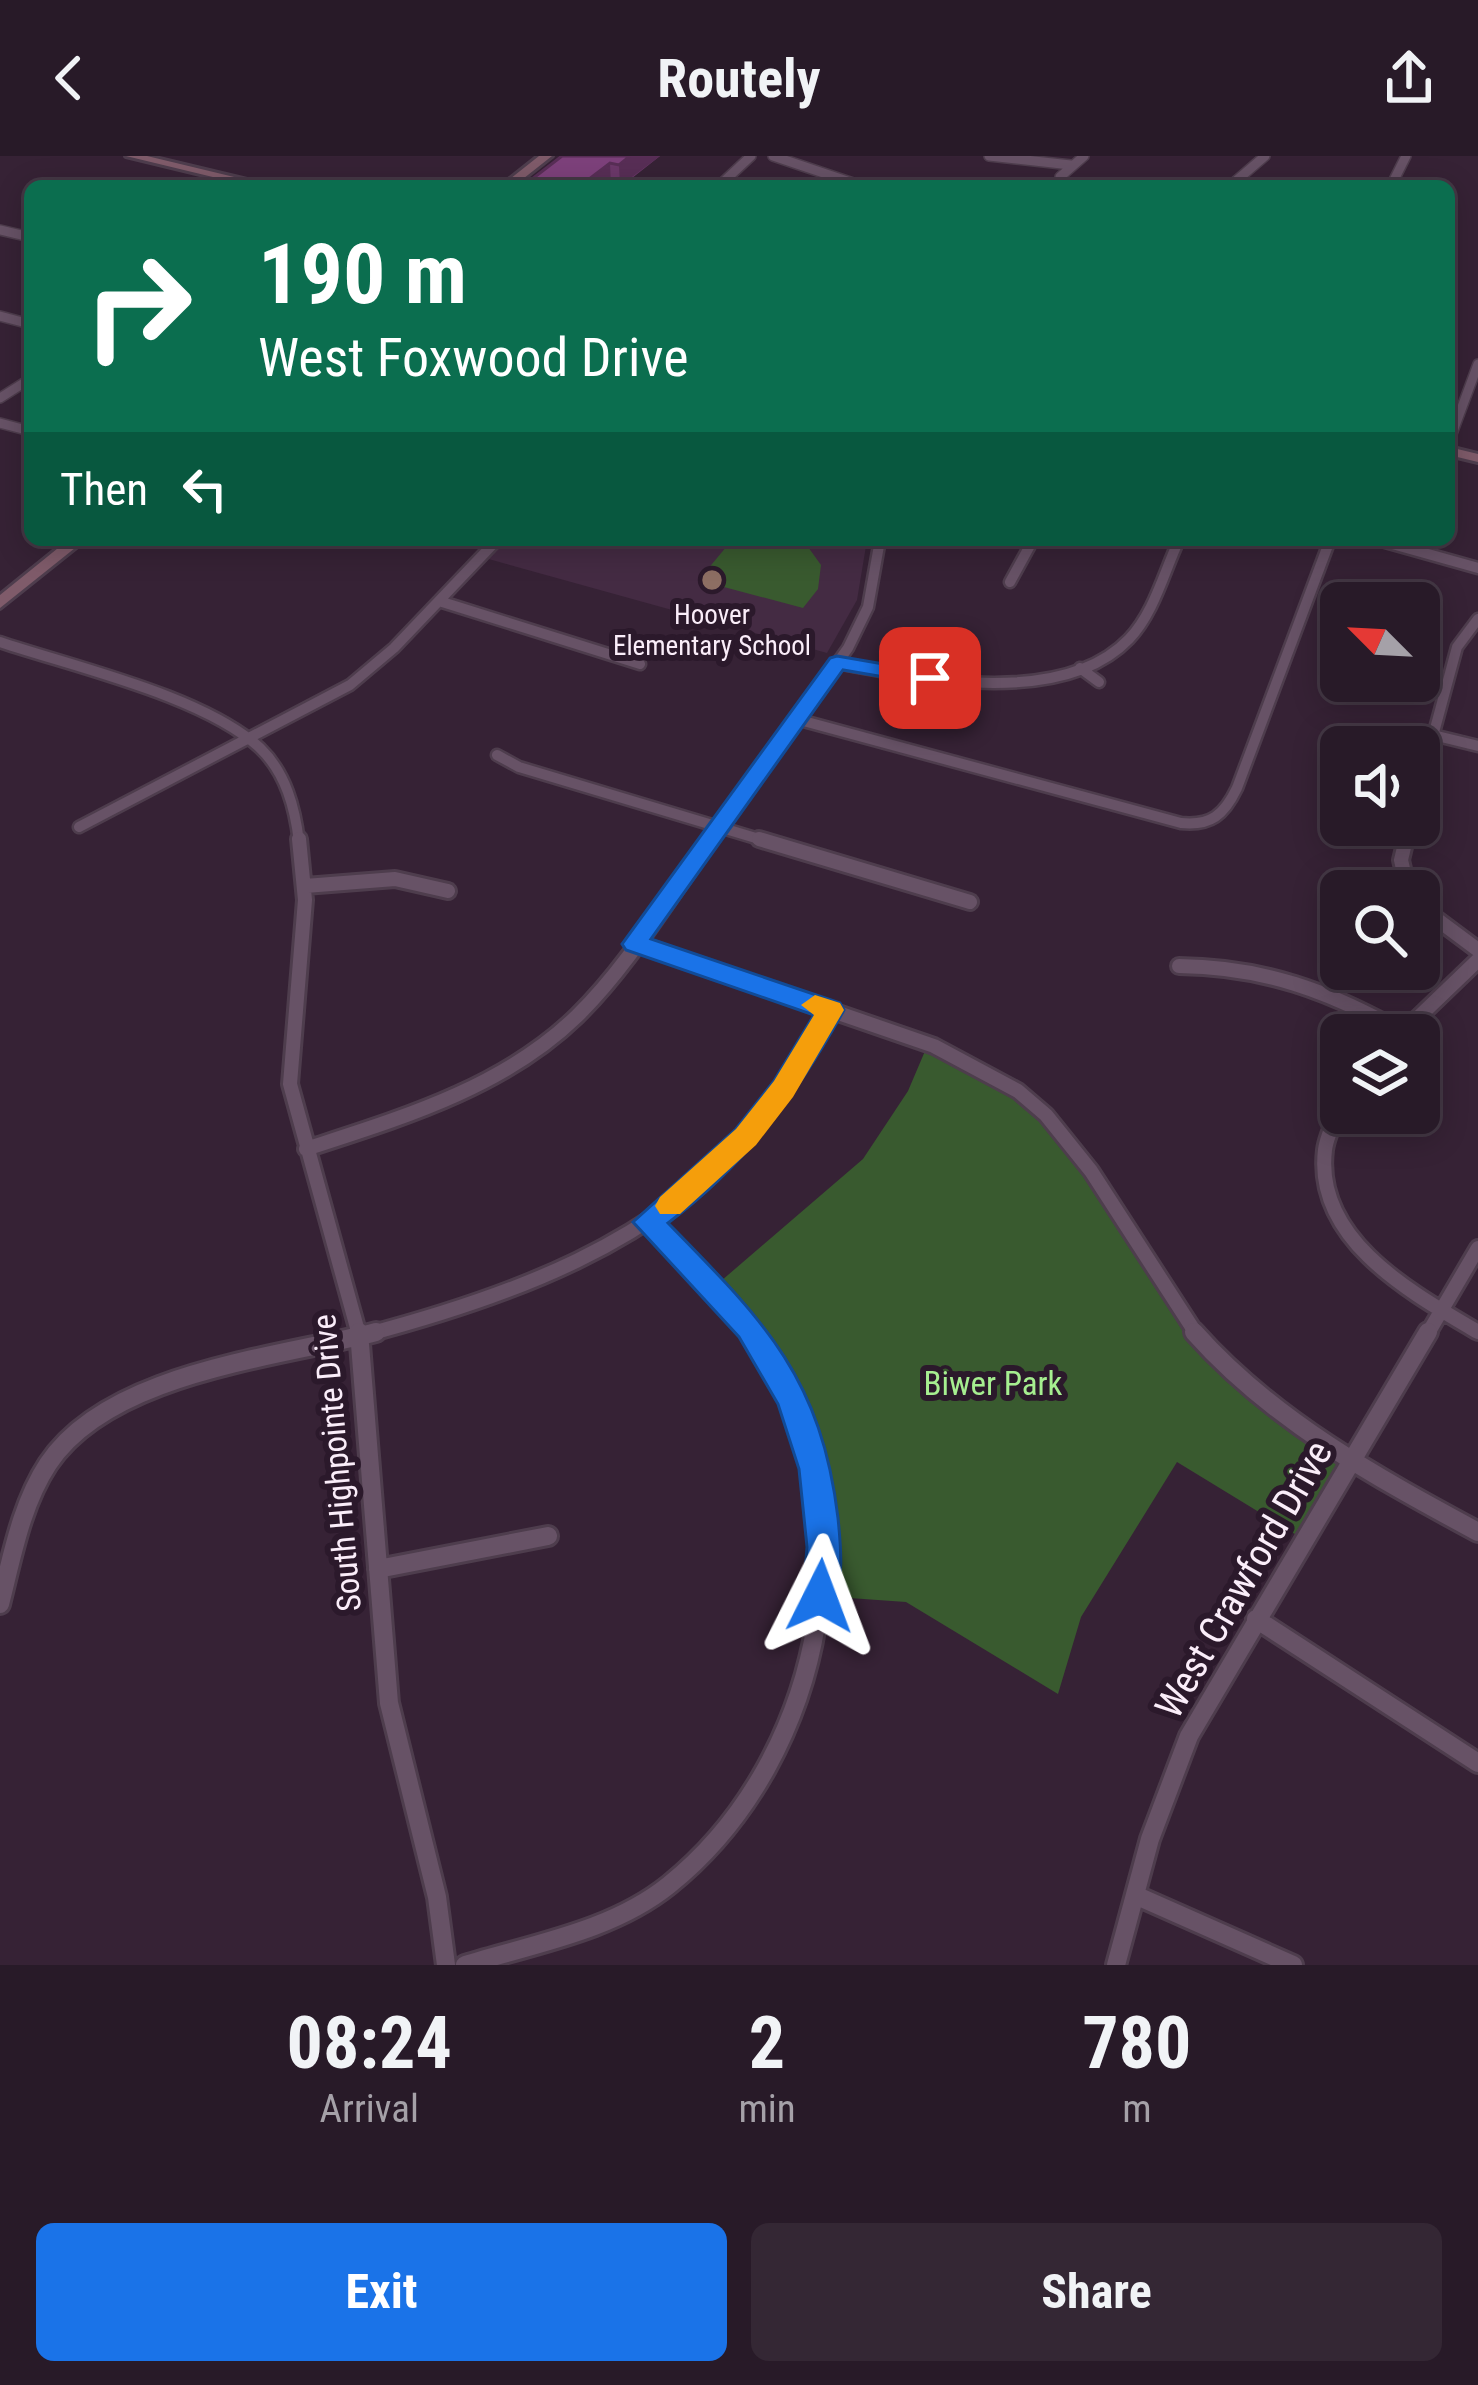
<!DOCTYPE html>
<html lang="en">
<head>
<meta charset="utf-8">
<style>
	:root { --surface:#281a28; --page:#342734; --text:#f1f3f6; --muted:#a5a1a8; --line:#443845; --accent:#1a73e8 }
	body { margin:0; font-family:"Roboto Condensed",sans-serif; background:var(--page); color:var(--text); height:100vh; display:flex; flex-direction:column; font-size:45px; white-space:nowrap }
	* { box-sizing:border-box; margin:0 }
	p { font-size:39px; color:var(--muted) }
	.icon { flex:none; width:66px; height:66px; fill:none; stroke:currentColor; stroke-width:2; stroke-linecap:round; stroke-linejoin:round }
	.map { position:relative; height:1809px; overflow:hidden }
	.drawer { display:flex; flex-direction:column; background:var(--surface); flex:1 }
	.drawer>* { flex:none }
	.top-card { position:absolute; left:24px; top:24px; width:1431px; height:366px; border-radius:18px; box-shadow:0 6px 30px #0003,0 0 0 3px var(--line); background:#0b6e4f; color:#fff; overflow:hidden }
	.needle { width:78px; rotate:294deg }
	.fabs { position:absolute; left:1320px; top:426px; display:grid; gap:24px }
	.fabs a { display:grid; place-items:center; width:120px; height:120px; border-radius:18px; background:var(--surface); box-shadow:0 6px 30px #0003,0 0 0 3px var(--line); font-size:60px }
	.pin { position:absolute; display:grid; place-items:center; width:102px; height:102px; color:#fff; margin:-51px; border-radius:24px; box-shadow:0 6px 18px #0006 }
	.me { position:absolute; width:132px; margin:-66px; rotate:3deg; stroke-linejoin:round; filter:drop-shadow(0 0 9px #0008) }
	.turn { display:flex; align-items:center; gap:42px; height:252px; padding:0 36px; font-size:54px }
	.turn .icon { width:156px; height:156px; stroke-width:2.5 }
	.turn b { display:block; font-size:84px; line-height:102px }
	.then { display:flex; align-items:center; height:114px; padding:0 36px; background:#0003; gap:24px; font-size:45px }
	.eta { display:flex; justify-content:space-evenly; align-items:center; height:204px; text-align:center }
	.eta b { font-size:72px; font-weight:700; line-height:84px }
	.cta { display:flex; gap:24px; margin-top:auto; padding:24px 36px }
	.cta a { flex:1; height:138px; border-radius:18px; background:var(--accent); color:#fff; font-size:48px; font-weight:700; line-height:138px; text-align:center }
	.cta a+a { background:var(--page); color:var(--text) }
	header { display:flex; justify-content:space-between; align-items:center; height:156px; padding:0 36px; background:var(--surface); font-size:54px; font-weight:700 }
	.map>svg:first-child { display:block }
	.built { fill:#442b43 }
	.green { fill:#395a2f }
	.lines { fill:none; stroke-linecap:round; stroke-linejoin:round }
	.street-far3-casing { stroke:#4e3d4d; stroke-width:12 }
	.street-far2-casing { stroke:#4e3d4d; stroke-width:15 }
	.street-far1-casing { stroke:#4e3d4d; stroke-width:20 }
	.street-casing { stroke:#4e3d4d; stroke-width:24 }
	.secondary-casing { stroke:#4e3d4d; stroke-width:6 }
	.street-far3 { stroke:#675266; stroke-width:9 }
	.street-far2 { stroke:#675266; stroke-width:10 }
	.street-far1 { stroke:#675266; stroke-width:14 }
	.street { stroke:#675266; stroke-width:18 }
	.secondary { fill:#7f5b6a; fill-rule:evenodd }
	.wall { fill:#6c386a }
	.shaded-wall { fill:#582e56 }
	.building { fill:#7d417b; stroke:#582e56; stroke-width:3 }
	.route { fill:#1a73e8; stroke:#114b97; stroke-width:3 }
	.slow { fill:#f59e0b }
	.education-dot { fill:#8d6e63; stroke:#2b192b; stroke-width:4.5 }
	.labels { text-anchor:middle; stroke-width:12; stroke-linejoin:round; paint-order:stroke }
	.far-poi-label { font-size:27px; fill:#faedf9; stroke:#2b192b }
	.park-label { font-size:33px; fill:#a6ee90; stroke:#2b192b }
	.street-label { font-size:33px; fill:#faedf9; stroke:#2b192b }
	.near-street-label { font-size:39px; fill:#faedf9; stroke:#2b192b }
</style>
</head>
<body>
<header><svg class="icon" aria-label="back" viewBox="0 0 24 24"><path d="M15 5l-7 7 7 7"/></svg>Routely<svg class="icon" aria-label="share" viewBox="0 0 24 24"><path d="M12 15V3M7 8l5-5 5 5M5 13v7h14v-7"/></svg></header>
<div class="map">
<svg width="1478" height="1809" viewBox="0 0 1478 1809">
	<rect width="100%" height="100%" fill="#362235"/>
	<path class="built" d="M503,384H867L857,444L827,497L485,402Z"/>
	<path class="green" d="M732,384H803L821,409L818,433L803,452L709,427L702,420Z
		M928,888L1042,955L1193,1175L1352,1300L1303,1383L1177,1306L1081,1461L1058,1538L906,1446L821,1440L824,1392L793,1243L714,1131L863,1003L908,935Z"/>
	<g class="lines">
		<defs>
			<path id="street-far3" d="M773,0L862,30
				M989,0L1071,9
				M719,30L751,0
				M1061,30L1060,21L1084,0
				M1230,30L1265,0
				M1391,30L1406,0
				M0,74L30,81
				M0,160L30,168
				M0,242L30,223
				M0,267L30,275
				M1449,286L1478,208"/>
			<path id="street-far2" d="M1378,384L1478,412
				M1010,426L1033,384
				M439,445L640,508
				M0,486C74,511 204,540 260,592C286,617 295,652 299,686
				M837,507C921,523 1063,552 1129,483C1154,457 1164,416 1179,384
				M1080,512L1099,526
				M796,563L1181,667C1211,670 1224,659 1237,632L1330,384
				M1433,579L1478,590
				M497,599L519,611L769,686
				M1419,632L1457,491L1478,463
				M79,671L350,529L394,492L497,384
				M709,686L848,492L868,451L880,384
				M1405,686L1409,669"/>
			<path id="street-far1" d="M299,683L305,744L290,928L359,1179
				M759,683L970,746
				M1406,683L1401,704L1408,735
				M305,730L395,723L448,735
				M1419,750L1478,794
				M635,787L934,890L1018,935L1046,959L1091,1015L1197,1179
				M1179,810C1264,811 1329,835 1402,876
				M1400,879L1478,804
				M1341,950C1335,964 1327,979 1325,994C1314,1084 1412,1137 1478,1176
				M306,993C401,962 503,932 577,860C629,809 668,742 711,683
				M648,1066L709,1126L754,1179
				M365,1179C509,1141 657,1088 756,970C785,934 807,893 831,854
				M1427,1179L1478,1092"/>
			<path id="street" d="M359,1176L389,1547L437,1741L446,1809
				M1194,1176C1272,1264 1376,1321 1478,1376
				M378,1413L548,1380
				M0,1448C12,1401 21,1349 48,1308C109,1216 276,1202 376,1176
				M1256,1463L1478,1607
				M1135,1739L1293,1809
				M465,1809C533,1788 612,1775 669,1729C828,1601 875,1343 752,1176
				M1116,1809L1150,1683L1189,1580L1428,1176"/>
			<path id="secondary" d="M126,0H147L272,30H250Z
				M539,0H552L514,30H501Z
				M1449,291L1478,298V306L1449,299Z
				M68,384H85L0,452V439Z"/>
		</defs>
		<use href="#street-far3" class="street-far3-casing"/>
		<use href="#street-far2" class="street-far2-casing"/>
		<use href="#street-far1" class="street-far1-casing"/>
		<use href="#street" class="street-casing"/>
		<use href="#secondary" class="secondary-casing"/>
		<use href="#street-far3" class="street-far3"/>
		<use href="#street-far2" class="street-far2"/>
		<use href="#street-far1" class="street-far1"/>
		<use href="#street" class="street"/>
		<use href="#secondary" class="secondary"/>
	</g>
	<path class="wall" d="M562,0H660L622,30H523Z"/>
	<path class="shaded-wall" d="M630,0H660L620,30L619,9Z
		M610,7L611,30H580Z"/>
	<path class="building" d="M562,0H630L619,9L610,7L580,30H523Z"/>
	<path class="route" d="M837,500L930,516L941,522L930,529L843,514L651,783L840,847L844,854C797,938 746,1009 668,1067C763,1164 821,1220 838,1362C841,1391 844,1425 833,1452L820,1457L808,1452L803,1440L807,1391L799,1313L778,1248L739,1181L633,1066L736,973L774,925L814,859L626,794L622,788L830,502Z"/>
	<path class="slow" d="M815,839L840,847L844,854L793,941L756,989L680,1058H660L655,1050L660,1041L736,973L774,925L814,859L801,849Z"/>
	<circle class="education-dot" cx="712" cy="424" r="12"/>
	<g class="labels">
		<g class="far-poi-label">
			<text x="712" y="468">Hoover<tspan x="712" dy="31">Elementary School</tspan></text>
		</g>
		<g class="park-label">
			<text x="993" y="1239">Biwer Park</text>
		</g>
		<g class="street-label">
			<text transform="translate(336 1307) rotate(-95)" y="12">South Highpointe Drive</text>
		</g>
		<g class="near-street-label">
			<text transform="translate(1243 1423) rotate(-60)" y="14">West Crawford Drive</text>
		</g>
	</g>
</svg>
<div class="fabs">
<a><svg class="needle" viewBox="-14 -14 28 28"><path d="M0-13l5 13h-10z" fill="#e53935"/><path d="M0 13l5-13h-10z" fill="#a5a1a8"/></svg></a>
<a><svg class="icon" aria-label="sound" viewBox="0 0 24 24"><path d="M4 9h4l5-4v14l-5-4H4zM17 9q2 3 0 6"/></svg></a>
<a><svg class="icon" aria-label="search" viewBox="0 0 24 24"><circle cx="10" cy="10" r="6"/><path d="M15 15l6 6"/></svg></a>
<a><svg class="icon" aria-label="layers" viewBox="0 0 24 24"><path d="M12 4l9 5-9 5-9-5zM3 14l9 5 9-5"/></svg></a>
</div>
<div class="pin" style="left:930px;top:522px;background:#d93025"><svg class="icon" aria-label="arrive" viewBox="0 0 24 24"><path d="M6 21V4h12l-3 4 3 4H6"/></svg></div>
<svg class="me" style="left:820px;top:1440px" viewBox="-20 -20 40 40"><path d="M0-17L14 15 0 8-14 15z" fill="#1a73e8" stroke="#fff" stroke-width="4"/></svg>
<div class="top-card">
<div class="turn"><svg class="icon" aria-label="right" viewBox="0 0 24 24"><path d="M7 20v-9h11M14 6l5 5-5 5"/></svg><div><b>190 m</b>West Foxwood Drive</div></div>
<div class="then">Then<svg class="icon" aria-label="left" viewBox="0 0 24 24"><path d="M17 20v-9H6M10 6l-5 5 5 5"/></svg></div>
</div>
</div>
<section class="drawer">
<div class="eta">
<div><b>08:24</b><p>Arrival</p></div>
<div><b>2</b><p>min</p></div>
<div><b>780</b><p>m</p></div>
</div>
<div class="cta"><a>Exit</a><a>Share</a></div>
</section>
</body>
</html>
